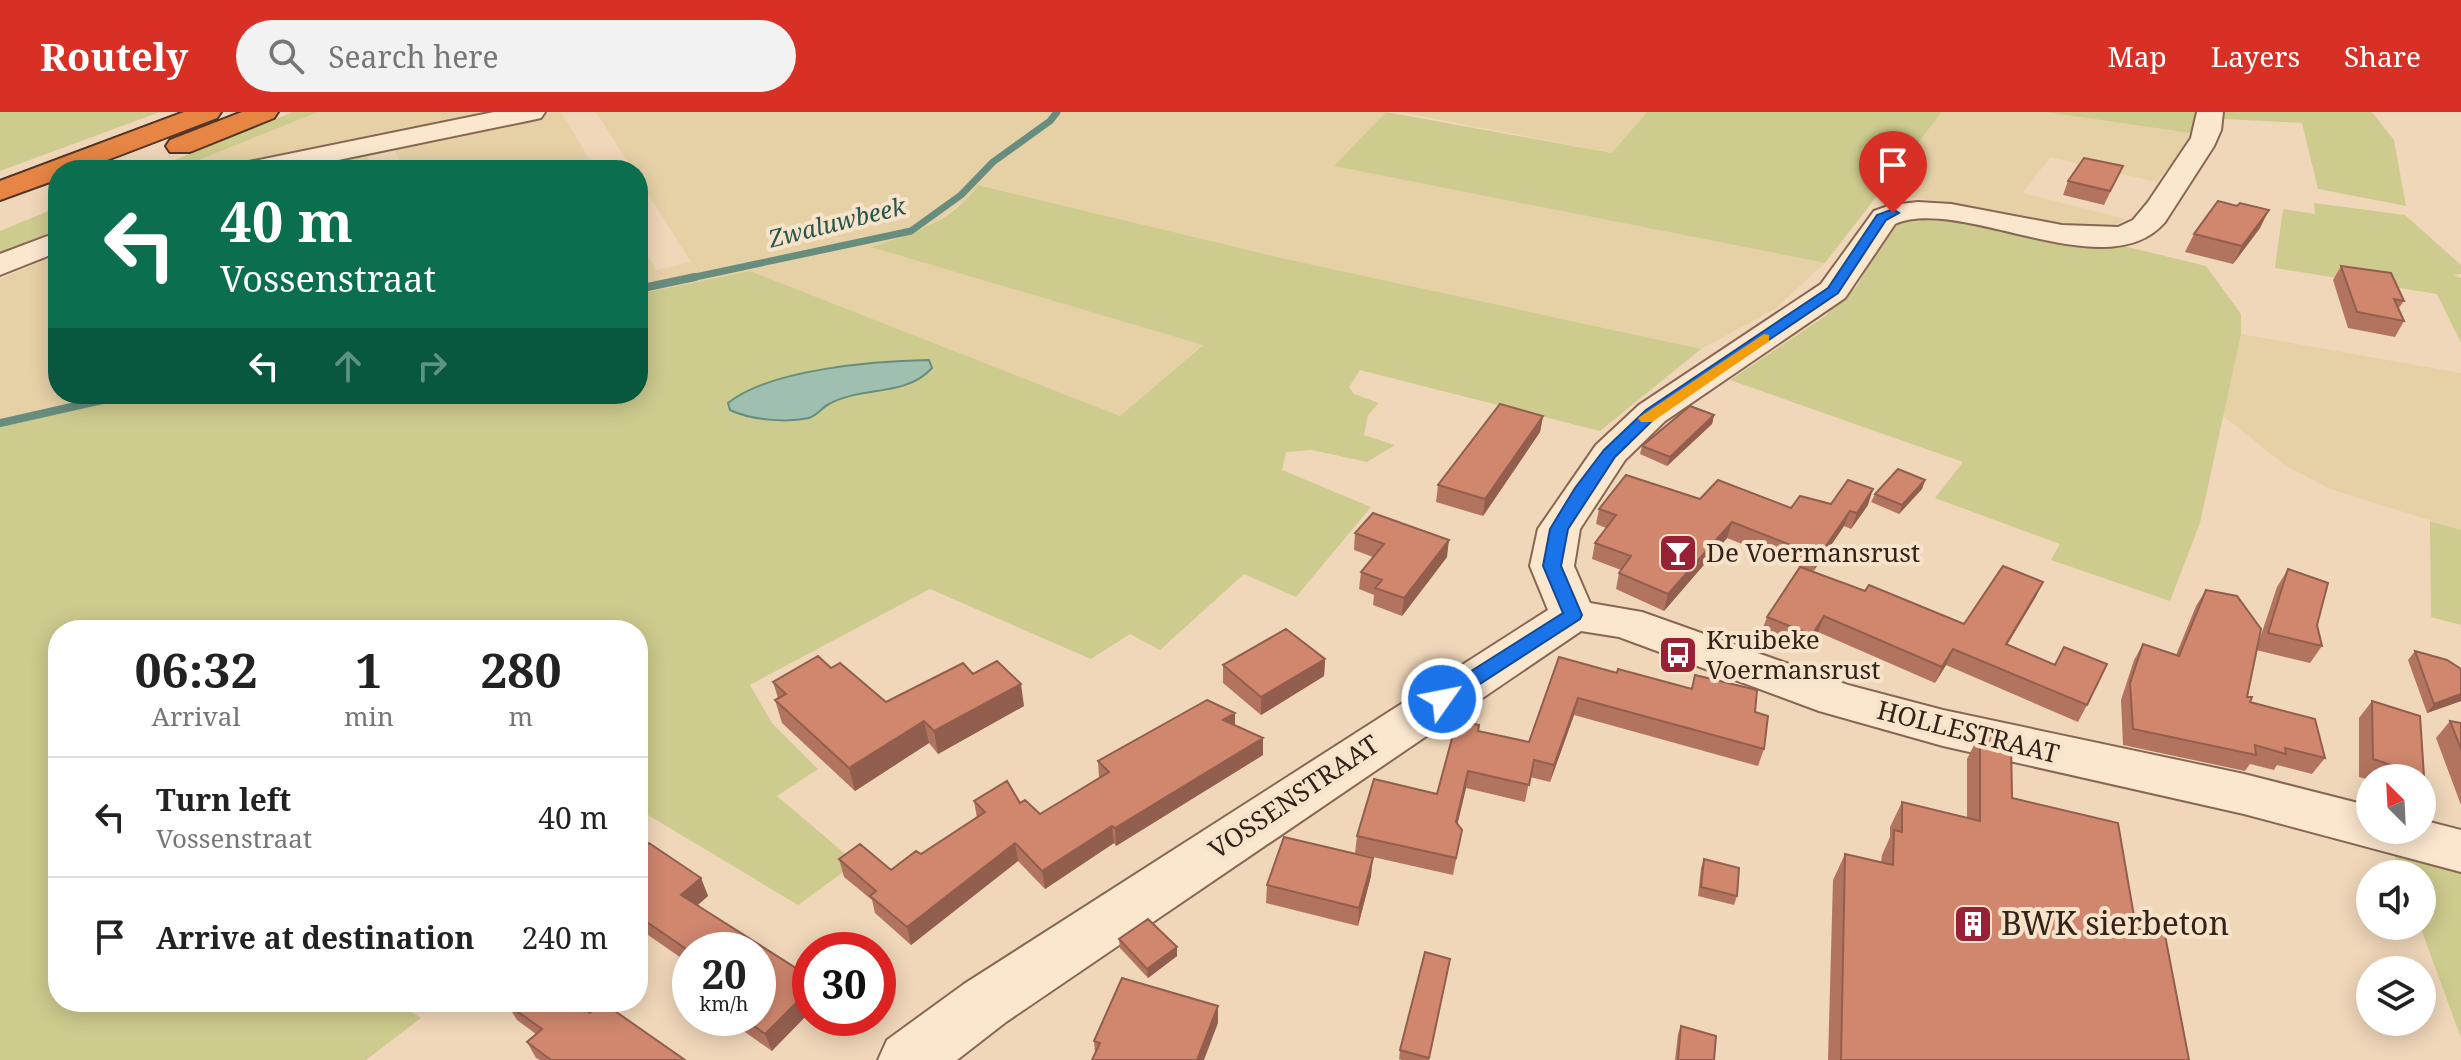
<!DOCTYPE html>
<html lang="en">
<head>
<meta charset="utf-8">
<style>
	:root { --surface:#fff; --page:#f2f2f2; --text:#222; --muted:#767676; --line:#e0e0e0; --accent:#d93025 }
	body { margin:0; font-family:"Noto Serif",serif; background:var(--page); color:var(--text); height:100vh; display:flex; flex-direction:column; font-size:30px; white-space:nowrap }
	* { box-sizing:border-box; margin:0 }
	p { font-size:26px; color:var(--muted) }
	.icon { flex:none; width:44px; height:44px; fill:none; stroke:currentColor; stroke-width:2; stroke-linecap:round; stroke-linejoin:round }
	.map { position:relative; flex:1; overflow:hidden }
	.sheet { position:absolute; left:48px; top:508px; width:600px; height:392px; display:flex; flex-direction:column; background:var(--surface); border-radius:32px; box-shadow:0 4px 20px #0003 }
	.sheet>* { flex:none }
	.top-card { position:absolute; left:48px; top:48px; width:600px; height:244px; border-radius:32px; box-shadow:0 4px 20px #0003; background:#0b6e4f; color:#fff; overflow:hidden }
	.needle { width:52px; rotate:336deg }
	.tools { position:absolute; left:2356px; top:652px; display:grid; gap:16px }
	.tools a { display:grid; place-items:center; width:80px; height:80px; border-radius:50%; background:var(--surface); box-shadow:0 4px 20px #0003; font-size:40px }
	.speed { position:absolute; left:672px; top:820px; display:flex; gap:16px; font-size:40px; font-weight:700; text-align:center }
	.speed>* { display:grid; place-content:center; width:104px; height:104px; border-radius:50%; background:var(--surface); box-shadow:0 4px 20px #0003; line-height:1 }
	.speed small { font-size:20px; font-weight:400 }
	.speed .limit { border:12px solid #d22; background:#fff; color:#111 }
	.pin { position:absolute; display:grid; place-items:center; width:68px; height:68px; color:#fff; margin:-82px -34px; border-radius:50% 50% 50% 0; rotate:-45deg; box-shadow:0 0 8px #0007 }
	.pin .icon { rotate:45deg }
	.me { position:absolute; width:88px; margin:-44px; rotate:57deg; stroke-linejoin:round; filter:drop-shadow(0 0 6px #0008) }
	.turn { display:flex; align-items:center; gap:28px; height:168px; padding:0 40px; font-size:36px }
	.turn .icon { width:104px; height:104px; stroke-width:2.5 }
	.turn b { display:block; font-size:56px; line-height:68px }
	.lanes { display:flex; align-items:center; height:76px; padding:0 40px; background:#0003; justify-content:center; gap:40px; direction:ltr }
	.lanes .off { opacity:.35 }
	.eta { display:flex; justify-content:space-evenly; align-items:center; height:136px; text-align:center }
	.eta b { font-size:48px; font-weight:700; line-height:56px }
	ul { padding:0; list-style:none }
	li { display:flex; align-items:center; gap:24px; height:120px; padding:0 40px; border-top:2px solid var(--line) }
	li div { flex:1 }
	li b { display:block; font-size:30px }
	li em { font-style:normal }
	header { display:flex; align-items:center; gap:48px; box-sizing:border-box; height:112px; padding:0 40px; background:var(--accent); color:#fff }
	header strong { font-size:38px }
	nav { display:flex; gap:44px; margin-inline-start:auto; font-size:28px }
	.search { width:560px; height:72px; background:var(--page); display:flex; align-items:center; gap:20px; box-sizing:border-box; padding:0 28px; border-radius:44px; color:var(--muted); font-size:30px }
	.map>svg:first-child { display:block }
	.farmland { fill:#e6d1a7 }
	.green { fill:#cecb8e }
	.water { fill:#9fc0b1; stroke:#678d7e; stroke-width:2 }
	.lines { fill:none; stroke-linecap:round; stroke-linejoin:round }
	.stream-far1 { stroke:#678d7e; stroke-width:7 }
	.stream { stroke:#678d7e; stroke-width:8 }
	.minor-casing { stroke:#876754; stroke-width:4 }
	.highway-casing { stroke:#543629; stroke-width:4 }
	.minor { fill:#fbe6ce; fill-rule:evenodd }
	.highway { fill:#e68544; fill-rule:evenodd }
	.wall { fill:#b3745f }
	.shaded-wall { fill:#925e4d }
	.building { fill:#d0876e; stroke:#925e4d; stroke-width:2 }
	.route { fill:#1a73e8; stroke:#114b97; stroke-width:2 }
	.slow { fill:#f59e0b }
	.labels { text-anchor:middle; stroke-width:8; stroke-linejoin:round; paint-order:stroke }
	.far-water-label { font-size:24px; font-style:italic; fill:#28564c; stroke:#f7e3ca }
	.poi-label { font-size:26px; fill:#35231a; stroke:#f7e3ca; text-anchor:start }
	.street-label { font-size:26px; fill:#35231a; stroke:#f7e3ca }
	.near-poi-label { font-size:32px; fill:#35231a; stroke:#f7e3ca; text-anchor:start }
</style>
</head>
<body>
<header>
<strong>Routely</strong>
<div class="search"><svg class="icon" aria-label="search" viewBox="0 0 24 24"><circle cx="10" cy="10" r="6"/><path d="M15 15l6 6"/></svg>Search here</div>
<nav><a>Map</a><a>Layers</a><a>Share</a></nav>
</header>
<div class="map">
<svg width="2461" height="948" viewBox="0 0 2461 948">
	<rect width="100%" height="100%" fill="#f0d7ba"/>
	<path class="farmland" d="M318,0H489L204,58H174Z
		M554,0H561L596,58H404L393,34Z
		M596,0H1386L1335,54L1825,151L1775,197L1701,237L1280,146L979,73L971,84L927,117L872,134L1203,232L1120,304L750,159L638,182V128L656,158L691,150L638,66V58H633Z
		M1399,0H1647L1613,41Z
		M1942,0H2045L2197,22L2156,70L2050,45L2023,81L2126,107L2112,115L2051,114L1938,89L1880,82Z
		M366,40L373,58H284Z
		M58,142V282H123L0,311V167Z
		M2241,222L2461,261V418L2330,377L2286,354L2222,303Z"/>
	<path class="green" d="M0,0H160L0,59Z
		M293,0H318L174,58H150Z
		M1386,0L1612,41L1647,0H1942L1825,151L1334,54Z
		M2045,0H2198L2197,22Z
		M2222,0H2372L2394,28L2406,94L2318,77L2302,11L2224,7Z
		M978,73L1281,146L1701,237L1600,319L1360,258L1349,275L1354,282L1379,291L1368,303L1364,323L1395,333L1367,350L1312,338L1286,340L1282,358L1371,395L1296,485L1244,462L1160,538L1130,522L1091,547L930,477L750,573L772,611L818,657L777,684L856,751L798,793L638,697V518H58V890H396L421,906L366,948H0V311L123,282H638V182L750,159L1120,304L1203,233L871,135C911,122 953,110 978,73Z
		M2314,91L2405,103L2461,153V162L2453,163L2461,166V231L2437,182L2275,156L2283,97L2315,102Z
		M58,95V117L0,142V119Z
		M1941,104L2128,135L2206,154L2241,202V222L2200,411L2170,489L2051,448L2060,432L1935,386L1963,350L1730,268L1824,205L1857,174L1893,113L1901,107Z
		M2430,409L2461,418V513L2431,505Z
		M2393,740L2461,759V926L2420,814L2422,762H2401Z"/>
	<path class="water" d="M929,248L932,256C906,285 861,274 829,292C821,296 818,303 809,306C786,311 751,308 730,298L728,291C770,257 875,249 929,248Z"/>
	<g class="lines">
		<path class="stream-far1" d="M686,167L911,119L961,83L993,50L1050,9L1057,0"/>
		<path class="stream" d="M638,177L695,165
			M0,311L129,282"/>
		<defs>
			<path id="minor" d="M494,0H545L541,6L532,8L290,58H235L239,52L249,50Z
				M2197,0H2223L2221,18L2214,34L2165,110C2107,178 1962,83 1895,112L1845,186L1665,309L1625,348L1580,417L1574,454L1590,491L1642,500L1848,573L1943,598L2244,662L2370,694V718H2422V708L2461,718V760L2244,702L1943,634L1819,599L1619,525L1581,519L1006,910L957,948H878L887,928L964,872L1548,498L1530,454L1538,417L1596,333L1639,293L1821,172L1874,99L1891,93L1918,90L1951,92L2062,113L2118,115L2133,108L2148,90L2191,26Z
				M58,120V140L0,163V142Z"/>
			<path id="highway" d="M184,0H221L217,6L81,58H58V67L0,88V69Z
				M242,0H278L274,6L190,40H170L166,34L170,28Z"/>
		</defs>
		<use href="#minor" class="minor-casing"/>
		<use href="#highway" class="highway-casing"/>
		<use href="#minor" class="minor"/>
		<use href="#highway" class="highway"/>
	</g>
	<path class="wall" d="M2123,54L2104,93L2063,83L2068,69Z
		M2237,94L2260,116L2233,152L2185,140L2194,122Z
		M2341,154L2404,189L2398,197L2404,209L2395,225L2348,216L2333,168Z
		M1714,303L1712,312L1667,354L1640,342L1642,334Z
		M1543,304L1540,320L1483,404L1436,390L1438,373Z
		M1925,368L1922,377L1899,402L1871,390L1875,382Z
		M1700,387L1791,396L1831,392L1868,393L1851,417L1844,414L1813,459L1865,479L1964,512L2043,470L2035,486L2007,533L2087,593L2078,610L1946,553L1935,571L1818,520L1806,539L1761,521L1767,505L1800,455L1727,426L1664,499L1616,477L1619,461L1621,458L1592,447L1595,431L1606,416L1596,412L1599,397Z
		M1355,421L1447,445L1402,504L1373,493L1374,483L1359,477L1361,460L1373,445L1354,438Z
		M2288,457L2317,513L2322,534L2310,551L2256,538L2247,585L2250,590L2325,646L2312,662L2277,653L2274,658L2250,652L2245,659L2123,633L2121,588L2134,548L2143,532L2176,543L2196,494L2206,478L2256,538L2277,475Z
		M2415,539L2461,589L2427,601L2408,548Z
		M1559,545L1617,561L1691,577L1695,563L1755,600L1764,637L1758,654L1574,603L1550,670L1530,665L1525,690L1466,676L1457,712L1462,718L1453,763L1355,741L1357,724L1437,682L1478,619L1529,630Z
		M1325,547L1324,564L1261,603L1223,571V553Z
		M831,556L886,590L973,562L1024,594L938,642L929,631L855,679L782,611L775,588L778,586L773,570Z
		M2372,589L2424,664L2422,666H2370V668L2359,665V606Z
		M1235,601V613L1263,626V643L1116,734L1114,731L1045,777L1018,749L911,833L875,801L872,788L844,765L839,747L891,758L921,742L977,706L974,689L1020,691L1040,702L1099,666L1098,649Z
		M2450,609L2461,611V693L2436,626Z
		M1980,621L2012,686L2136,816L2189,948H1828L1833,768L1845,742L1881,751L1882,743L1890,725V715L1902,690L1967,706V647Z
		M638,740L701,766L708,784L697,793L810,865L772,939L725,906H758V838H690V858L687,850L638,816Z
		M1704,747L1737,784L1734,793L1698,784L1701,756Z
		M1371,764L1358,814L1266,791L1267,773Z
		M1119,827L1177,844L1148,866L1120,836Z
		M1425,840L1429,948H1402L1399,947L1400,938Z
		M507,892L590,901L685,948H540L536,946L527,930L536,922L517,908Z
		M1218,911L1095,941L1094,929Z
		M1681,914L1714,948H1675L1678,922Z"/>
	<path class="shaded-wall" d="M2269,98L2260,116L2233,152L2242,134Z
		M1714,303L1712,312L1667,354L1670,345Z
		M1543,304L1540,320L1483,404L1485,387Z
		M1925,368L1922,377L1899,402L1902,393Z
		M1873,377L1868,393L1851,417L1857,401Z
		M1850,399L1844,414L1813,460L1819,444Z
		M1732,410L1727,426L1664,499L1668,482Z
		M1449,428L1447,445L1402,504L1404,486Z
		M2043,470L2035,486L1998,548L2006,532Z
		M1824,504L1818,520L1806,539L1812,523Z
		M1953,537L1946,553L1935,571L1942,555Z
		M1325,547L1324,564L1261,603V585Z
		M1021,572L1024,594L938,642L934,619Z
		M2461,582V589L2427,601L2434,592Z
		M1578,586L1574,603L1550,670L1554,653Z
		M1235,601V618L1223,608Z
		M924,609L929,631L855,679L849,656Z
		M1263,626V643L1116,734L1115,716Z
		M1468,659L1466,676L1454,727L1456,710Z
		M1112,714L1114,731L1045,777L1042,759Z
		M1015,731L1018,749L911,833L907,815Z
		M1373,746L1371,764L1358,814L1359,796Z
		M701,766L708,784L689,801L681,783Z
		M1177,835V844L1148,866L1147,857Z
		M810,877V900L772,939L765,922Z
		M1218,894V911L1204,948H1197Z"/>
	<path class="building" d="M2084,46L2123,54L2110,79L2068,69Z
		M2218,89L2237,94L2240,91L2269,98L2242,134L2194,122Z
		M2341,154L2391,161L2404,189L2394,187L2404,209L2357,200Z
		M1500,292L1543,304L1485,387L1438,373Z
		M1690,294L1714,303L1670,345L1642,334Z
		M1898,357L1925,368L1902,393L1875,382Z
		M1626,363L1700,387L1718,368L1791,396L1800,384L1831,392L1848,368L1873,377L1857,401L1850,399L1819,444L1732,410L1668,482L1619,461L1631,444L1595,431L1616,403L1599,397Z
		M1373,401L1449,428L1404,486L1375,476L1382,468L1361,460L1384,432L1355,421Z
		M2003,454L2043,470L2006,532L2055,553L2064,535L2107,552L2087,593L1953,537L1942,555L1824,504L1812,523L1767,505L1800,455L1865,479L1869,473L1964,512Z
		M2288,457L2328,471L2317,513L2322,534L2268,521Z
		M2206,478L2237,484L2261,517L2247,585H2252L2250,590L2315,607L2325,646L2285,636L2286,642L2255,633L2256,643L2133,617L2130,571L2143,532L2179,544Z
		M1286,517L1325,547L1261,585L1223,553Z
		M2415,539L2447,548L2461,557V582L2434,592Z
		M818,544L831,556L840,551L886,590L963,551L973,562L997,549L1021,572L934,619L924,609L849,656L775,588L786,582L773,570Z
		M1559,545L1617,561L1618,557L1692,577L1695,563L1757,578L1755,600L1768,604L1764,637L1578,586L1554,653L1534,648L1529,673L1468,659L1456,710L1462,718L1456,746L1357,724L1374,667L1437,682L1457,608L1479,613L1478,619L1529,630Z
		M1207,588L1235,601L1223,608L1263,626L1115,716L1112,714L1042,759L1015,731L907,815L870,784L876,779L839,747L860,732L891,758L916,739L921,742L985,700L974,689L1007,669L1020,691L1025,688L1040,702L1109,660L1098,649Z
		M2372,589L2420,604L2424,664L2373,647Z
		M2450,609L2461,611V637Z
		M1980,621L2011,629L2012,686L2118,711L2136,816L2165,823L2189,948H1841L1845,742L1893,753L1894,718L1902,720V690L1980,709Z
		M1284,725L1373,746L1359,796L1267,773Z
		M649,731L701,766L681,783L810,865V877L765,922L743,906H758V838H690V848L684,844L689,839L638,804V740Z
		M1704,747L1739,756L1737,784L1701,775Z
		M1148,807L1177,835L1147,857L1119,827Z
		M1425,840L1450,847L1429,946L1400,938Z
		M1122,866L1218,894L1197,948H1092L1100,931L1094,929Z
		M510,890H575L590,901L602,890L685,948H551L527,930L542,917L507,892Z
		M1681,914L1716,924L1714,948H1678Z"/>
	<path class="route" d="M1893,97L1899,101L1886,108L1838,181L1657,304L1615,345L1568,417L1561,454L1582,503L1580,507L1449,592H1435L1432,587L1435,582L1563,501L1543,454L1550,417L1575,376L1604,338L1646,298L1828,176L1877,103Z"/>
	<path class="slow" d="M1764,222L1769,223V229L1652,310H1641L1638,306Z"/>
	<defs>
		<symbol id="bar-square" viewBox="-11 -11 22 22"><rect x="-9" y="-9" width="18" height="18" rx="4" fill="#992135" stroke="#f7e3ca"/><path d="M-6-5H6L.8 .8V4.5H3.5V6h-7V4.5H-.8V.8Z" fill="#fff"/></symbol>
		<symbol id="bus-square" viewBox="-11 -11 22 22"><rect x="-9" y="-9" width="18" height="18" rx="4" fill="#992135" stroke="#f7e3ca"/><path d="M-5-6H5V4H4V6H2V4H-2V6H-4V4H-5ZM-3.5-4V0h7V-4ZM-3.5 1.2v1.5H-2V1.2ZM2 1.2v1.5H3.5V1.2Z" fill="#fff"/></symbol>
		<symbol id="building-square" viewBox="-11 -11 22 22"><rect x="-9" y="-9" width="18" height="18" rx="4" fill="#992135" stroke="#f7e3ca"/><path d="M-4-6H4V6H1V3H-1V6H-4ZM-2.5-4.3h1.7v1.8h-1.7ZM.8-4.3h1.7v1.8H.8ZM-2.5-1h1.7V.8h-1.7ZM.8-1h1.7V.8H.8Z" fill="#fff"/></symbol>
	</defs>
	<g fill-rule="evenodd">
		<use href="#bar-square" x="1656" y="419" width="44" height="44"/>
		<use href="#bus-square" x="1656" y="521" width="44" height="44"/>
		<use href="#building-square" x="1951" y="790" width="44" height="44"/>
	</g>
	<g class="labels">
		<g class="far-water-label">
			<text transform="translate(837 111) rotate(-14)" y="8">Zwaluwbeek</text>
		</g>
		<g class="poi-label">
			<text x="1706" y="450">De Voermansrust</text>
			<text x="1706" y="537">Kruibeke<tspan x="1706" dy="30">Voermansrust</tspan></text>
		</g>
		<g class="street-label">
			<text transform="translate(1968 620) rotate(14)" y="9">HOLLESTRAAT</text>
			<text transform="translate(1294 685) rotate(-34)" y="9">VOSSENSTRAAT</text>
		</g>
		<g class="near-poi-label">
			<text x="2001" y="823">BWK sierbeton</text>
		</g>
	</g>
</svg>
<div class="tools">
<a><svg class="needle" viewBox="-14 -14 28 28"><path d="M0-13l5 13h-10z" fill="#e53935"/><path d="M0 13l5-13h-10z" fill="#767676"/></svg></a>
<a><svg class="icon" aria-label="sound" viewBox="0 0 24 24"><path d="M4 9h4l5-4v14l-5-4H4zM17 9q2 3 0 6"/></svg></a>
<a><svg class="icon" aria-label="layers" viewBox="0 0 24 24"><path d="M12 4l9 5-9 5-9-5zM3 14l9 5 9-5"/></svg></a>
</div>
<div class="speed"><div>20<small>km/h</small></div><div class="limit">30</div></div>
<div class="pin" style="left:1893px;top:101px;background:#d93025"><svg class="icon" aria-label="arrive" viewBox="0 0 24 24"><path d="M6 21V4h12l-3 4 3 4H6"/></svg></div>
<svg class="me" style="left:1442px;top:587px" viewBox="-20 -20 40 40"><circle r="17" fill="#1a73e8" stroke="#fff" stroke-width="3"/><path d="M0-11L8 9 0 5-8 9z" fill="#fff"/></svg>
<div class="top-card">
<div class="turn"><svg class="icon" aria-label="left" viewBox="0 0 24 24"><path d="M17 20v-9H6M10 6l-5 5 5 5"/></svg><div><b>40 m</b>Vossenstraat</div></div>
<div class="lanes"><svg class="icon" aria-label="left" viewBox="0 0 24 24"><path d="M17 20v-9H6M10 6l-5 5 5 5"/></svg><svg class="icon off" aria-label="ahead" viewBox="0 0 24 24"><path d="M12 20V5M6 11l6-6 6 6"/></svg><svg class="icon off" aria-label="right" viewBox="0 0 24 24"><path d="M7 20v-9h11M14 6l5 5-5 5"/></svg></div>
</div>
<section class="sheet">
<div class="eta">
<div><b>06:32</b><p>Arrival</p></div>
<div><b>1</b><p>min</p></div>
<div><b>280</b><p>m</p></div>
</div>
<ul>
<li><svg class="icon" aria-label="left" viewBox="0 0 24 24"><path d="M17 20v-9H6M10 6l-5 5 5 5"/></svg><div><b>Turn left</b><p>Vossenstraat</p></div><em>40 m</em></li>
<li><svg class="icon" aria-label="arrive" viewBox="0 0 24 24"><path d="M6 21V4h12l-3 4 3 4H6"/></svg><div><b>Arrive at destination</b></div><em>240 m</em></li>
</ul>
</section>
</div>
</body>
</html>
